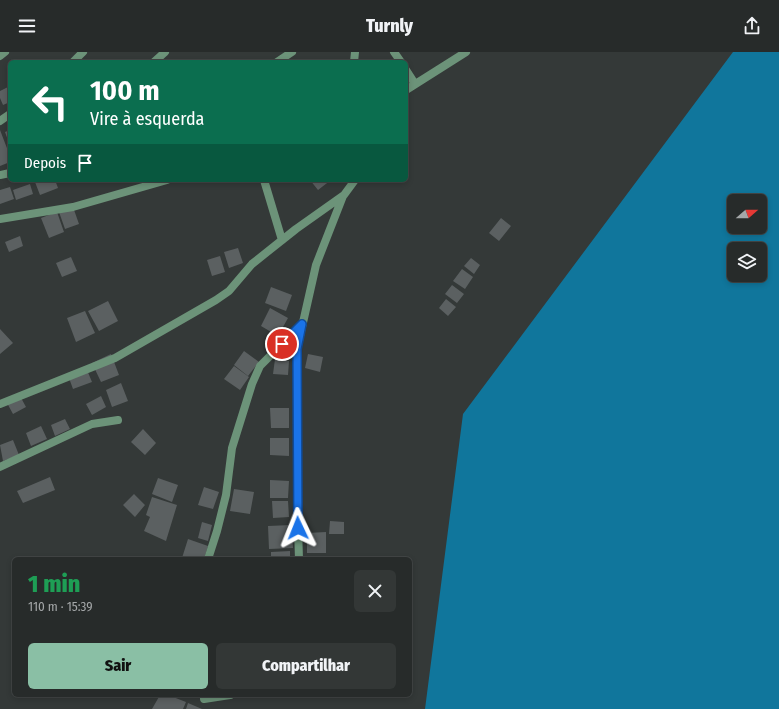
<!DOCTYPE html>
<html lang="pt">
<head>
<meta charset="utf-8">
<style>
	:root { --surface:#272b2a; --page:#333736; --text:#f1f3f6; --muted:#a4a7a8; --line:#434747; --accent:#8abfa5 }
	body { margin:0; font-family:"Fira Sans Condensed",sans-serif; background:var(--page); color:var(--text); height:100vh; display:flex; flex-direction:column; font-size:15px; white-space:nowrap }
	* { box-sizing:border-box; margin:0 }
	p { font-size:13px; color:var(--muted) }
	.icon { flex:none; width:22px; height:22px; fill:none; stroke:currentColor; stroke-width:2; stroke-linecap:round; stroke-linejoin:round }
	.map { position:relative; flex:1; overflow:hidden }
	.drawer { position:absolute; left:12px; top:505px; width:400px; height:140px; display:flex; flex-direction:column; background:var(--surface); border-radius:6px; box-shadow:0 2px 6px #0003,0 0 0 1px var(--line) }
	.drawer>* { flex:none }
	.top-card { position:absolute; left:8px; top:8px; width:400px; height:122px; border-radius:6px; box-shadow:0 2px 6px #0003,0 0 0 1px var(--line); background:#0b6e4f; color:#fff; overflow:hidden }
	.needle { width:26px; rotate:70deg }
	.buttons { position:absolute; left:727px; top:142px; display:grid; gap:8px }
	.buttons a { display:grid; place-items:center; width:40px; height:40px; border-radius:6px; background:var(--surface); box-shadow:0 2px 6px #0003,0 0 0 1px var(--line); font-size:20px }
	.pin { position:absolute; display:grid; place-items:center; width:34px; height:34px; color:#fff; margin:-17px; border:2px solid #fff; border-radius:50%; box-shadow:0 1px 4px #0007 }
	.me { position:absolute; width:44px; margin:-22px; rotate:358deg; stroke-linejoin:round; filter:drop-shadow(0 0 3px #0008) }
	.turn { display:flex; align-items:center; gap:14px; height:84px; padding:0 16px; font-size:18px }
	.turn .icon { width:52px; height:52px; stroke-width:2.5 }
	.turn b { display:block; font-size:28px; line-height:34px }
	.then { display:flex; align-items:center; height:38px; padding:0 16px; background:#0003; gap:8px; font-size:15px }
	.round { display:grid; place-items:center; flex:none; width:42px; height:42px; border-radius:6px; background:var(--page) }
	.overview { display:flex; align-items:center; justify-content:space-between; height:68px; padding:0 16px }
	h1 { font-size:24px; font-weight:800; line-height:30px; color:#1e9e55 }
	.cta { display:flex; gap:8px; margin-top:auto; padding:8px 16px }
	.cta a { flex:1; height:46px; border-radius:6px; background:var(--accent); color:#111; font-size:16px; font-weight:800; line-height:46px; text-align:center }
	.cta a+a { background:var(--page); color:var(--text) }
	header { display:flex; justify-content:space-between; align-items:center; height:52px; padding:0 16px; background:var(--surface); font-size:18px; font-weight:800 }
	.map>svg:first-child { display:block }
	.water { fill:#10769c; fill-rule:evenodd }
	.building { fill:#5b6061 }
	.lines { fill:none; stroke-linecap:round; stroke-linejoin:round }
	.street { stroke:#6c9379; stroke-width:8 }
	.route-casing { stroke:#114b97; stroke-width:10 }
	.route { stroke:#1a73e8; stroke-width:7 }
</style>
</head>
<body>
<header><svg class="icon" aria-label="menu" viewBox="0 0 24 24"><path d="M4 6h16M4 12h16M4 18h16"/></svg>Turnly<svg class="icon" aria-label="share" viewBox="0 0 24 24"><path d="M12 15V3M7 8l5-5 5 5M5 13v7h14v-7"/></svg></header>
<div class="map">
<svg width="779" height="657" viewBox="0 0 779 657">
	<rect width="100%" height="100%" fill="#343938"/>
	<path class="water" d="M733,0H779V657H425L463,362ZM734,149H760V175H734ZM734,197H760V223H734Z"/>
	<path class="building" d="M10,34V50L3,53L0,46V39Z
		M0,78L10,104V110L0,114Z
		M10,78V94L5,80Z
		M42,128H55L58,136L40,143L35,130Z
		M310,128H331L318,138Z
		M30,132L33,142L16,148L13,138Z
		M10,135L14,147L0,152V138Z
		M73,155L79,172L65,177L59,160Z
		M57,160L64,180L49,186L41,166Z
		M501,166L511,174L499,189L489,181Z
		M20,184L23,194L9,200L5,190Z
		M238,196L243,211L229,216L224,200Z
		M220,204L225,220L212,224L207,208Z
		M71,205L77,219L62,225L56,211Z
		M471,206L480,213L474,222L464,214Z
		M462,217L473,225L465,237L453,229Z
		M452,233L464,242L457,251L445,242Z
		M271,235L292,243L286,259L265,251Z
		M446,247L456,255L448,264L439,256Z
		M108,249L118,269L99,279L88,259Z
		M270,256L288,266L278,284L261,274Z
		M85,259L95,281L76,290L67,266Z
		M0,277L13,291L0,302Z
		M244,299L259,310L248,324L234,313Z
		M111,302L119,323L101,330L92,311Z
		M308,302L323,305L320,320L305,316Z
		M275,307L289,309L288,323L273,322Z
		M234,314L249,325L240,338L224,327Z
		M87,318L92,330L73,337L69,326Z
		M121,331L128,349L112,355L106,338Z
		M20,344L26,355L13,362L7,351Z
		M101,344L106,355L92,363L86,352Z
		M270,356H289V376H271Z
		M65,367L70,377L55,384L51,373Z
		M41,374L47,387L31,394L26,381Z
		M143,377L156,391L145,403L131,390Z
		M270,386H289V404L270,403Z
		M13,388L19,403L3,409L0,393Z
		M50,425L55,438L23,451L17,439Z
		M158,426L178,433L172,450L152,442Z
		M270,428L289,429L288,446H270Z
		M204,435L219,440L213,457L198,453Z
		M234,437L254,440L250,462L230,459Z
		M134,442L145,453L135,465L123,453Z
		M152,445L177,453L166,489L144,479L150,465L146,463Z
		M272,449H288L289,465L273,466Z
		M330,469L344,470V482H329Z
		M202,470L212,473L208,489L198,486Z
		M291,473L293,496L269,497L268,474Z
		M326,480V501H307V481Z
		M188,487L208,494L204,507L182,506Z
		M290,499V507H271V500Z
		M160,643H168L186,650L183,657H152Z
		M188,651L202,657H186Z"/>
	<g class="lines">
		<path class="street" d="M394,0L401,10
			M0,4L5,0
			M73,10L83,0
			M154,10L165,0
			M277,10L292,0
			M354,10L355,0
			M406,18L415,32
			M406,38L466,0
			M0,69L10,62
			M0,123L10,121
			M264,128L282,188
			M0,167L73,155L167,128
			M0,352L115,306L216,248L229,239L252,212L296,177L344,143L355,128
			M0,415L92,372L118,368
			M208,507L217,479L226,443L232,396L252,332L260,314L302,272
			M299,507L297,444V297L316,213L343,144
			M204,647L230,643"/>
	</g>
	<g class="lines">
		<defs>
			<path id="route" d="M282,292L302,272L297,297L298,476"/>
		</defs>
		<use href="#route" class="route-casing"/>
		<use href="#route" class="route"/>
	</g>
</svg>
<div class="buttons">
<a><svg class="needle" viewBox="-14 -14 28 28"><path d="M0-13l5 13h-10z" fill="#e53935"/><path d="M0 13l5-13h-10z" fill="#a4a7a8"/></svg></a>
<a><svg class="icon" aria-label="layers" viewBox="0 0 24 24"><path d="M12 4l9 5-9 5-9-5zM3 14l9 5 9-5"/></svg></a>
</div>
<div class="pin" style="left:282px;top:292px;background:#d93025"><svg class="icon" aria-label="arrive" viewBox="0 0 24 24"><path d="M6 21V4h12l-3 4 3 4H6"/></svg></div>
<svg class="me" style="left:298px;top:476px" viewBox="-20 -20 40 40"><path d="M0-17L14 15 0 8-14 15z" fill="#1a73e8" stroke="#fff" stroke-width="4"/></svg>
<div class="top-card">
<div class="turn"><svg class="icon" aria-label="left" viewBox="0 0 24 24"><path d="M17 20v-9H6M10 6l-5 5 5 5"/></svg><div><b>100 m</b>Vire à esquerda</div></div>
<div class="then">Depois<svg class="icon" aria-label="arrive" viewBox="0 0 24 24"><path d="M6 21V4h12l-3 4 3 4H6"/></svg></div>
</div>
<section class="drawer">
<div class="overview"><div><h1>1 min</h1><p>110 m · 15:39</p></div><a class="round"><svg class="icon" aria-label="close" viewBox="0 0 24 24"><path d="M6 6l12 12M18 6L6 18"/></svg></a></div>
<div class="cta"><a>Sair</a><a>Compartilhar</a></div>
</section>
</div>
</body>
</html>
